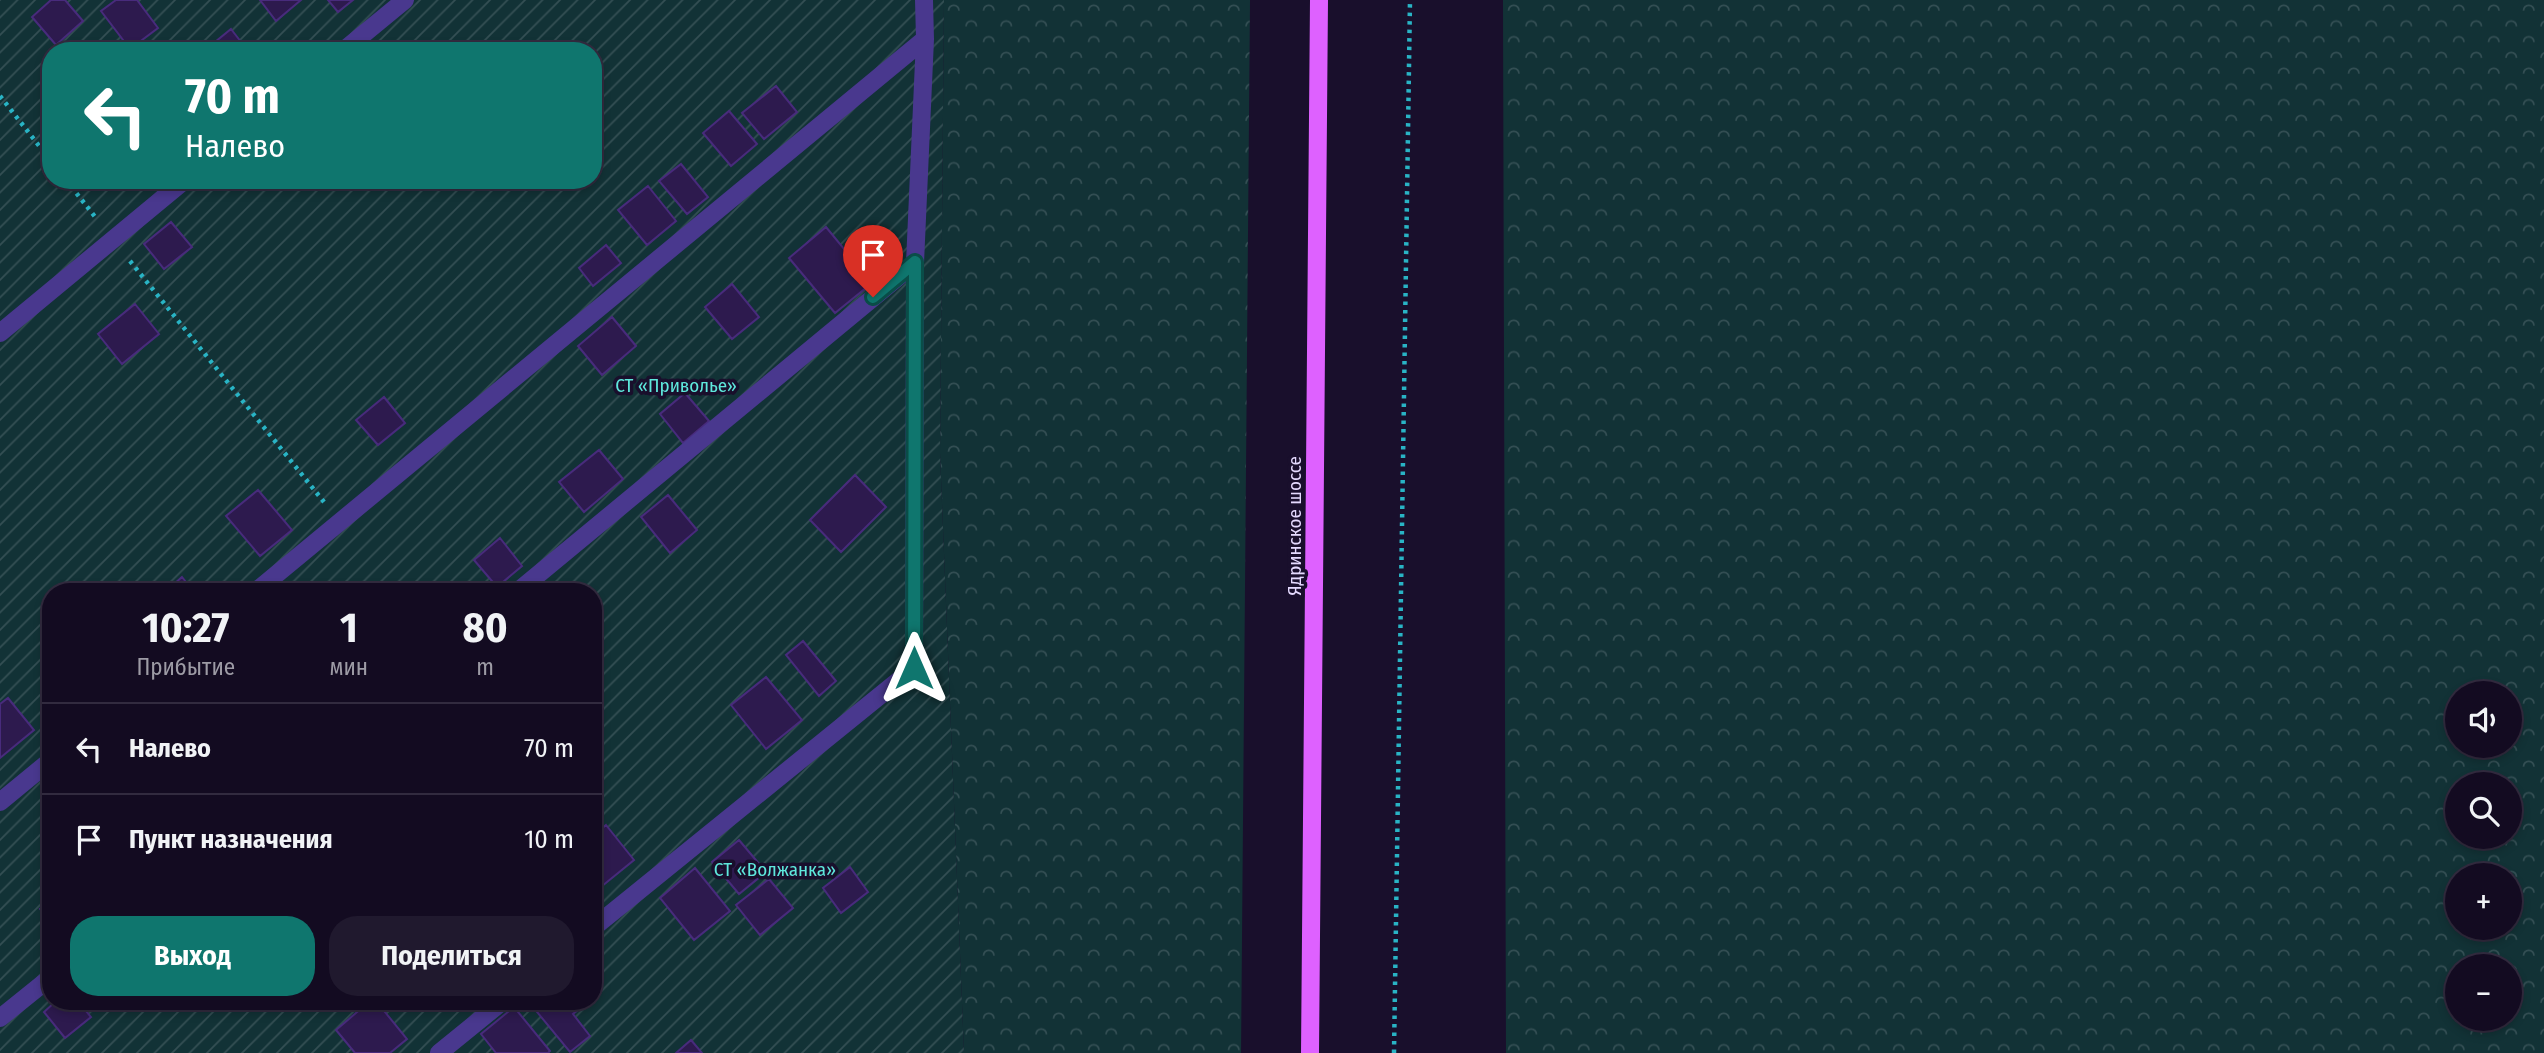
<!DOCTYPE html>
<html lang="ru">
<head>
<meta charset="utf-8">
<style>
	:root { --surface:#130b21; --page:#20192e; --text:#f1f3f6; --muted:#9d9ba5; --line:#322b3f; --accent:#0f766e }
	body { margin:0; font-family:"Fira Sans Condensed",sans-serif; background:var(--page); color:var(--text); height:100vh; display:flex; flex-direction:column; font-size:26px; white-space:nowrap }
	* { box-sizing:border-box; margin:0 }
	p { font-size:23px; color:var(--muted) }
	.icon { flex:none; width:38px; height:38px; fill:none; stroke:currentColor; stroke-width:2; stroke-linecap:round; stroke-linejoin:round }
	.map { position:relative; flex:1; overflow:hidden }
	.sheet { position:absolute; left:42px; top:583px; width:560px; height:427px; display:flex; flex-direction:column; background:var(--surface); border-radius:28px; box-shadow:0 4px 10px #0003,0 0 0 2px var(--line) }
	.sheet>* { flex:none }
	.banner { position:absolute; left:42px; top:42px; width:560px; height:147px; border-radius:28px; box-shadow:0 4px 10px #0003,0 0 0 2px var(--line); background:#0f766e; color:#fff; overflow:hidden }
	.fabs { position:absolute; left:2445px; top:681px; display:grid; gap:14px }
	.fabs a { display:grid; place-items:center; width:77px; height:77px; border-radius:50%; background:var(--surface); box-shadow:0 4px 10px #0003,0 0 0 2px var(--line); font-size:35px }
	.pin { position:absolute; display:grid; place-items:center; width:60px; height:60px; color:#fff; margin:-72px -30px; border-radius:50% 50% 50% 0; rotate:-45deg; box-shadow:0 0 7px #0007 }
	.pin .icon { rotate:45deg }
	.me { position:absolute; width:77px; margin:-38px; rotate:0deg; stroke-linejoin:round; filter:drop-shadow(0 0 5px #0008) }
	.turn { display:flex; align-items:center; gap:24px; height:147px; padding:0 28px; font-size:32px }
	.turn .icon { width:91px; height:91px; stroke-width:2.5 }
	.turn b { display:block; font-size:49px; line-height:60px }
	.eta { display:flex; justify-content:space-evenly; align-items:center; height:119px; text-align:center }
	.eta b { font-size:42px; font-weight:700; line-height:49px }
	.primary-button { display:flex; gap:14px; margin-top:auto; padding:14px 28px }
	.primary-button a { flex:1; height:80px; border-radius:28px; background:var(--accent); color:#fff; font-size:28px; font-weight:700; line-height:80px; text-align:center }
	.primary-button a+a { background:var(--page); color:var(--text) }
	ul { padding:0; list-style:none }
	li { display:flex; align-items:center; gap:21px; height:91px; padding:0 28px; border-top:2px solid var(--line) }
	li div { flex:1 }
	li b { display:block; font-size:26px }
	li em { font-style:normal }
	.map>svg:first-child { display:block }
	.forest { fill:url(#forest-crowns); fill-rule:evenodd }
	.garden { fill:url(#garden-furrows); fill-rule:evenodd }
	.building { fill:#2d1a4e; stroke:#482b7c; stroke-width:2 }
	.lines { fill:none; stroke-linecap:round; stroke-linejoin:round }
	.path { stroke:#29b4c5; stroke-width:4.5; stroke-dasharray:3.5 5; stroke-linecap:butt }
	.minor { stroke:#49388e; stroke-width:18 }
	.major { stroke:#de61ff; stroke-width:18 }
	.route-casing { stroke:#0a4d48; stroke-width:18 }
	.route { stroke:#0f766e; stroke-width:12 }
	.labels { text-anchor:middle; stroke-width:7; stroke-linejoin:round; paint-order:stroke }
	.park-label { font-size:19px; fill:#5ee8dc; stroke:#190f2c }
	.street-label { font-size:19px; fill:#e5daff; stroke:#190f2c }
</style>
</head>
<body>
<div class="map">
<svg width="2544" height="1053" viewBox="0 0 2544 1053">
	<defs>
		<pattern id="forest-crowns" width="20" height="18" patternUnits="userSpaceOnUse" patternTransform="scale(1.75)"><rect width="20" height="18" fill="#123236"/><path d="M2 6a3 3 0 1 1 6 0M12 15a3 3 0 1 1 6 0" fill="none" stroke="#344f54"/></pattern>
		<pattern id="garden-furrows" width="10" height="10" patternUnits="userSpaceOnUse" patternTransform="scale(1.75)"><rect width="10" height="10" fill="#123236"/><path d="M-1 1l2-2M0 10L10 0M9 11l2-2" fill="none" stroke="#344f54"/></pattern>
	</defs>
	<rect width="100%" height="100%" fill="#190f2c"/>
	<path class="forest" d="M944,0H1250L1241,1053H964L940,453Z
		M1503,0H2544V1053H1506ZM2457,693H2510V746H2457ZM2457,784H2510V836H2457ZM2457,875H2510V928H2457ZM2457,966H2510V1018H2457Z"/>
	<path class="garden" d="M0,0H944L940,453L964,1053H0ZM51,51H593V180H51ZM51,592H593V1001H51Z"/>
	<path class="building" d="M51,0H65L83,21L56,45L32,17Z
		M116,0H137L158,28L130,49L101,11Z
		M260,0H301L276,21Z
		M328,0H353L338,12Z
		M231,29L248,51H204Z
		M776,86L797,112L764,139L742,113Z
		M729,111L757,144L731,166L703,133Z
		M681,164L708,197L687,214L659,181Z
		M648,186L676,221L647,245L618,210Z
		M171,222L192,247L164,269L144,244Z
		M826,227L872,283L835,313L789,258Z
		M606,245L621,263L593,286L579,268Z
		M732,284L759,317L732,339L705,307Z
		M135,304L159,334L122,364L98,334Z
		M612,317L636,346L602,375L578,346Z
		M685,393L709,421L683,443L660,414Z
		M384,397L405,423L378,445L356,420Z
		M599,450L623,479L584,512L559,482Z
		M855,475L886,507L841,552L810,520Z
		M258,490L292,530L260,556L226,516Z
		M668,495L697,530L670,553L641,517Z
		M500,538L522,566L497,587L474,560Z
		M182,577L194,592H165Z
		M803,641L836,681L819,696L786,655Z
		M766,677L802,720L766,749L731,705Z
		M8,698L34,730L0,758V704Z
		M606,825L634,860L596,891L593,888V836Z
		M739,840L766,872L739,894L712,862Z
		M850,867L868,892L841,913L823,888Z
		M695,868L730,911L694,940L660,898Z
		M769,879L793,908L760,935L736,905Z
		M51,900V922L40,909Z
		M56,1001H78L91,1017L65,1038L44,1012Z
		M370,1001H376L407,1039L390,1053H355L336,1030Z
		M528,1001H579L583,1006L573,1014L590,1036L570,1052Z
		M514,1007L550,1051L548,1053H496L481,1034Z
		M691,1040L702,1053H676Z"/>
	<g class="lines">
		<path class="path" d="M0,96L51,161
			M66,180L96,218
			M130,261L324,502
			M1394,1053L1410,0"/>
		<path class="minor" d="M343,51L405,0
			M0,333L185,180
			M255,592L925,39L924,0
			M517,592L915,263L925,39
			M0,802L51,760
			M593,928L914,668L915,263
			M0,1018L51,977
			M439,1053L503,1001"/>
		<path class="major" d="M1310,1053L1319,0"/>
	</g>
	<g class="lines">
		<defs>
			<path id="route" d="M873,297L915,262L914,668"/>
		</defs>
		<use href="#route" class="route-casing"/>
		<use href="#route" class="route"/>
	</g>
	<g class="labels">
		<g class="park-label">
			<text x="676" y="392">СТ «Приволье»</text>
			<text x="775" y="876">СТ «Волжанка»</text>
		</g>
		<g class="street-label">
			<text transform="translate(1294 526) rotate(-90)" y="7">Ядринское шоссе</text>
		</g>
	</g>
</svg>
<div class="fabs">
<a><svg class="icon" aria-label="sound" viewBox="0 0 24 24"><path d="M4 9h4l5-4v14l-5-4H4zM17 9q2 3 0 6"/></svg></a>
<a><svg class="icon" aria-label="search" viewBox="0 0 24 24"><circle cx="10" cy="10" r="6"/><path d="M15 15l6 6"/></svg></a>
<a>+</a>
<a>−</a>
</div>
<div class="pin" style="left:873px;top:297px;background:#d93025"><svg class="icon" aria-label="arrive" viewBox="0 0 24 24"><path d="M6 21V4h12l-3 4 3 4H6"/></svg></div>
<svg class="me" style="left:914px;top:668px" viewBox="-20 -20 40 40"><path d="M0-17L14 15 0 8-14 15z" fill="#0f766e" stroke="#fff" stroke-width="4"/></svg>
<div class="banner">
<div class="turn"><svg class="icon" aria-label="left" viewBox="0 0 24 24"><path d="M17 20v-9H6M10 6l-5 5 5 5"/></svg><div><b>70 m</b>Налево</div></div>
</div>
<section class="sheet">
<div class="eta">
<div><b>10:27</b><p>Прибытие</p></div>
<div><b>1</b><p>мин</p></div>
<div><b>80</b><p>m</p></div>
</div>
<ul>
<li><svg class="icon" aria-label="left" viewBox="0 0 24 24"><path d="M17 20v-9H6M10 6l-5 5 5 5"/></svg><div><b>Налево</b></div><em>70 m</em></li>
<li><svg class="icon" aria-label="arrive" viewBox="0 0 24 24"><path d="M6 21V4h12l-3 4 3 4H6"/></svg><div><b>Пункт назначения</b></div><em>10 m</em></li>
</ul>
<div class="primary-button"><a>Выход</a><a>Поделиться</a></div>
</section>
</div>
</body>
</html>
